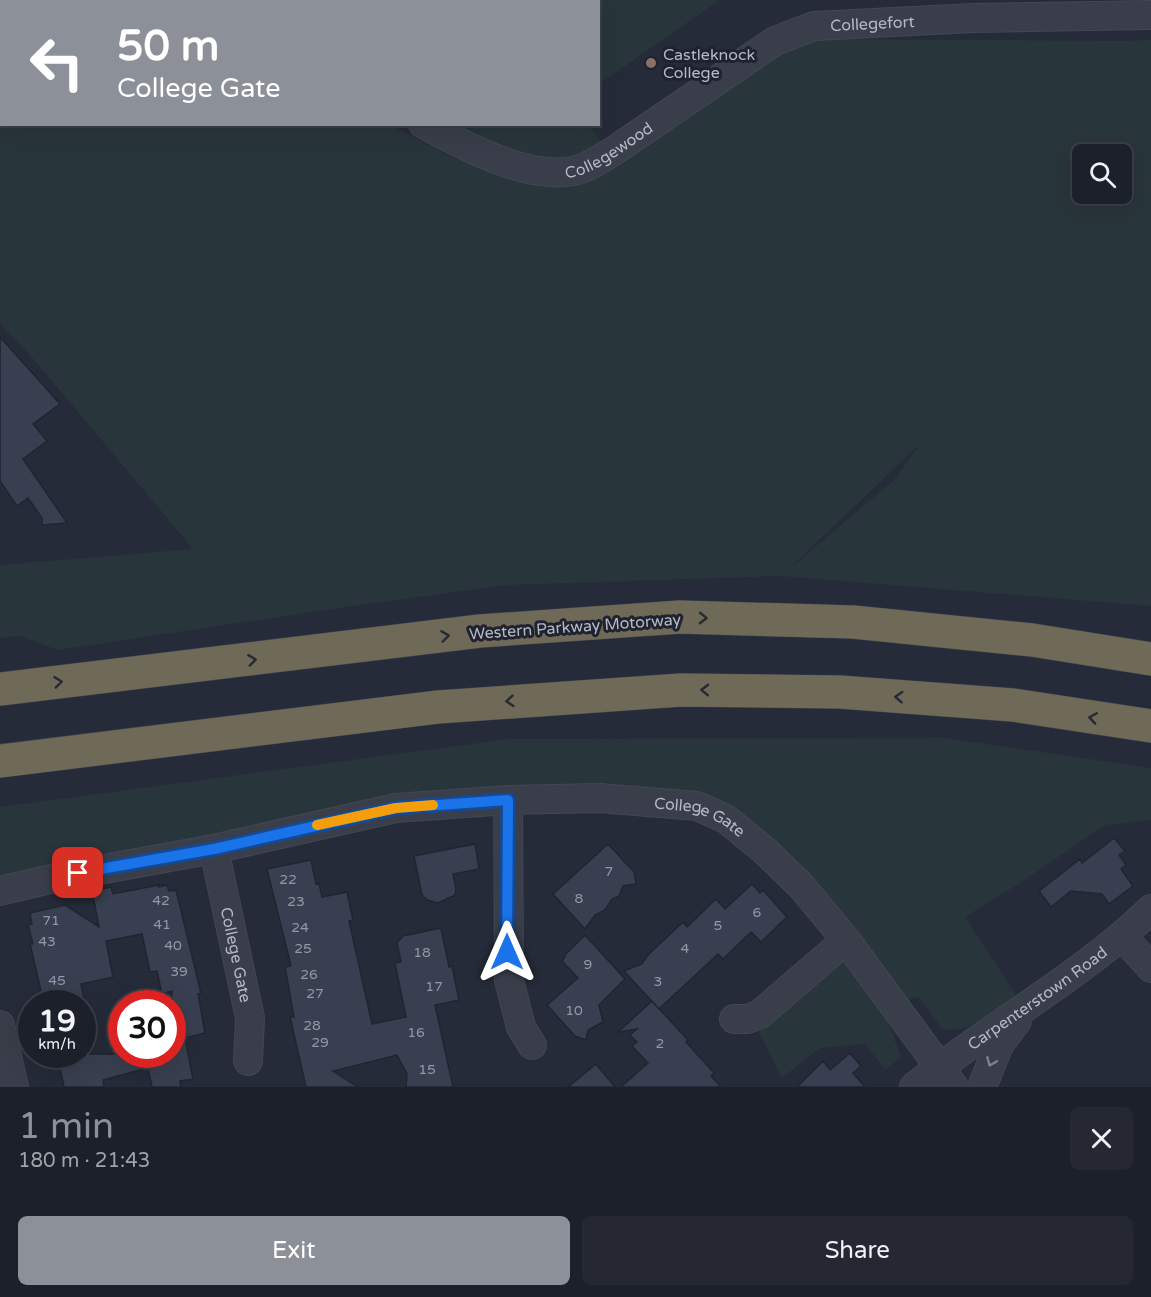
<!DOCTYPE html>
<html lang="en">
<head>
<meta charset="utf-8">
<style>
	:root { --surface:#1c202b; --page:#252833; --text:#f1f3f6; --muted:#a0a3a9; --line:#3a3e47; --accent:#8c9099 }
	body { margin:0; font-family:"Varela Round",sans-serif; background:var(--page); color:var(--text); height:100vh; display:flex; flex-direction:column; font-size:22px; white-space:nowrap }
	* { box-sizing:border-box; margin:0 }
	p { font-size:20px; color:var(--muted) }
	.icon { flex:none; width:33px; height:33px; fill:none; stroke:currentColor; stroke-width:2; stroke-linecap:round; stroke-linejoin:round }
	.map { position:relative; height:1087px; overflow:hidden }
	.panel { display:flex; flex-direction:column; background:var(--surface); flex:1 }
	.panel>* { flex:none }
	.top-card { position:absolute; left:0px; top:0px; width:600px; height:126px; box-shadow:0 6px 24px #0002,0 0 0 2px var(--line); background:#8c9099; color:#fff; overflow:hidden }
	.buttons { position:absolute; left:1072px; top:144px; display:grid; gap:12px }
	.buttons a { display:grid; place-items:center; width:60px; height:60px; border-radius:9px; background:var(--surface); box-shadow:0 6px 24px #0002,0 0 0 2px var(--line); font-size:30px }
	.speed { position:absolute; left:18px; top:990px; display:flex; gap:12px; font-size:30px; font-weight:700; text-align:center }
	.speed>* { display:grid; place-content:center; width:78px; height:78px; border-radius:50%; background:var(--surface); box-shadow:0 6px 24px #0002,0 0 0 2px var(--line); line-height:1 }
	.speed small { font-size:15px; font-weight:400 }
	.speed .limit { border:9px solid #d22; background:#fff; color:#111 }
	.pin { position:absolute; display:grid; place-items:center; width:51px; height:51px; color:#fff; margin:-26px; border-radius:12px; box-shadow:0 3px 9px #0006 }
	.me { position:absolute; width:66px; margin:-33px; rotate:0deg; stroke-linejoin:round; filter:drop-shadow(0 0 4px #0008) }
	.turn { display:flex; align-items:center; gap:21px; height:126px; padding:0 18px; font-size:27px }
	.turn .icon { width:78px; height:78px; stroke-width:2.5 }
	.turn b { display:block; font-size:42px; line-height:51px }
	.round { display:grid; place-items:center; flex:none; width:63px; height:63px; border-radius:9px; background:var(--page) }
	.overview { display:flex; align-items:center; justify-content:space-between; height:102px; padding:0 18px }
	h1 { font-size:36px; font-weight:600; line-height:45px; color:var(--accent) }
	.cta { display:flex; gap:12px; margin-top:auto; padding:12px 18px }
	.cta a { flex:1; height:69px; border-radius:9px; background:var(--accent); color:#fff; font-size:24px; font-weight:600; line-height:69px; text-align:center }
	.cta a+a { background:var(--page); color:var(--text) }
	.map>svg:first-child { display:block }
	.green { fill:#28353a; fill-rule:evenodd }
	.building { fill:#383f50; stroke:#202531; stroke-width:1.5 }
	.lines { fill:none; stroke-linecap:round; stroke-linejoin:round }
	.minor-casing { stroke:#424753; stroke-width:30 }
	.highway-casing { stroke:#414652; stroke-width:34 }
	.minor { stroke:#393e4a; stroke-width:28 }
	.highway { stroke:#6f6957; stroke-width:33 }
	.oneway { stroke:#262a33 }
	.oneway2 { stroke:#7d828e }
	.route-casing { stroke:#114b97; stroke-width:15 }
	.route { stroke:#1a73e8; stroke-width:10 }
	.slow { stroke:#f59e0b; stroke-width:10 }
	.education-dot { fill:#8d6e63; stroke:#1e232f; stroke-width:2 }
	.labels { text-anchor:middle; stroke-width:6; stroke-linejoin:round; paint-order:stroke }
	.number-label { font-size:14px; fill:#9498a6 }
	.street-label { font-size:16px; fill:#b5b9c5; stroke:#1e232f }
	.poi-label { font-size:16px; fill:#b5b9c5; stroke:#1e232f; text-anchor:start }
</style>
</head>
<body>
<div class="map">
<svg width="1151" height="1087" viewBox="0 0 1151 1087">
	<rect width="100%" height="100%" fill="#262b39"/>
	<path class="green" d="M523,0H720L599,84L598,2Z
		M0,31L2,124L390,125L455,158L528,183L549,185L583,183L606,173L804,39L1120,41L1151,40V606L781,576L507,585L345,607L58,650L20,636L0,638V565L193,549L36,362L0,323ZM1083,154H1122V194H1083ZM919,445L895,479L794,565V564Z
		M449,125H589L601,142C593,147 582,157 573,159C529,168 487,142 449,125Z
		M945,738L1151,768V820L1105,825L1020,883L965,917L1016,995C994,1012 972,1033 942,1029L919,997L905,1000L745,822L508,800L0,901V807L509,739Z
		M842,960L861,969L887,1019L901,1057L885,1070L865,1044L820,1048L782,1078L758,1030Z"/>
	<path class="building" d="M0,337L60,404L33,424L47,441L23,459L67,523L42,525V518L28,498L17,506L0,481Z
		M1114,838L1125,851L1119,855L1126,865L1121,869L1133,886L1109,904L1102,894L1071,891L1051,907L1039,891L1080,859L1082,863Z
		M475,844L479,869L453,874L456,889L455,895L438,903L427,900L422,895L414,856Z
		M608,844L634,872L636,884L623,886L619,896L612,899L605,910L595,915L585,929L553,894Z
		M311,860L316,884L319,883L322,897L347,892L353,920L349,921L372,1024L406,1017L395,963L401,962L397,943L403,936L441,928L449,967L452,966L459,1000L435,1005L453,1087H406L407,1074L397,1055L333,1071L358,1087H306L290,1017H294L285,967L291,966L267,869Z
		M752,884L760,893L763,890L787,917L761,942L751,932L723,959L718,954L659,1009L624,971L642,964L648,955L683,922L687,927L716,899L725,909Z
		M159,885V887L167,885L169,891L176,890L201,993L198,994L205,1033L185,1038L193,1079L180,1081L181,1087H152L148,1068L103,1080L104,1087H64L57,1054H172V991L162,994L157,971L150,972L142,934L106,941L113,977L81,984L85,1004H44L30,944H33L28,925L32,924L30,913L65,905L99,927L92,891L111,887L113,894Z
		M585,935L625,979L599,1005L603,1022L588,1030L586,1040L575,1036L547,1005L578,978L562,961L565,957L564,956Z
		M652,1001L688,1040L686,1042L714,1073L711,1076L721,1087H621L648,1063L632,1046L637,1042L630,1035L637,1029L618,1032Z
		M850,1053L861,1066L853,1073L865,1087H797L823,1061L830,1070Z
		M596,1064L615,1087H568Z"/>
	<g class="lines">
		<defs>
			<g id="minor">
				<path d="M272,0L273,2"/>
				<path d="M451,2L452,0"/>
				<path id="s1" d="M423,124C464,145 525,180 573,171C588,168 602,158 615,150L775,41L814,26L973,18L1151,15"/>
				<path d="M508,800L509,980L521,1027L532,1045"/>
				<path id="s2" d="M214,849L250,1018L248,1061"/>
				<path id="s3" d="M0,891L55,878L214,849L396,808L508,800L599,798L697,806L726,819L765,851L802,887L846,940L954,1087"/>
				<path d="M1123,937L1151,968"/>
				<path d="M734,1019H748L760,1014L846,940"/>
				<path d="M0,1025L14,1087"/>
				<path id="s4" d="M914,1087C991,1025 1080,978 1151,909"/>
				<path d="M982,1087L999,1045L1017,1021"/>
			</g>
			<path id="highway" d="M0,689L480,631L680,617L853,622L1032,640L1151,659
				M0,761L438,707L681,690L840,692L1013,705L1151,726"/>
		</defs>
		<use href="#minor" class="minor-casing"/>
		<use href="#highway" class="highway-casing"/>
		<use href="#minor" class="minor"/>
		<use href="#highway" class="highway"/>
	</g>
	<defs><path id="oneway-chevron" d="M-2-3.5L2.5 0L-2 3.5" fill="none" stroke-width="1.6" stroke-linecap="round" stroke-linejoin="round" transform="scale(1.5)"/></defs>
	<g class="oneway">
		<use href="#oneway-chevron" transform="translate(703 618) rotate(1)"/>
		<use href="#oneway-chevron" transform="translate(445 636) rotate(-7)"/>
		<use href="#oneway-chevron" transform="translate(252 660) rotate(-7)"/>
		<use href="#oneway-chevron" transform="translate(58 682) rotate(-7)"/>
		<use href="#oneway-chevron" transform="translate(705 690) rotate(-179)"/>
		<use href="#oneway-chevron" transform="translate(899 697) rotate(-176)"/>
		<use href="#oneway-chevron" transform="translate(510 701) rotate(175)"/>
		<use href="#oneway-chevron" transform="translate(1093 718) rotate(-171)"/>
	</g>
	<use class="oneway2" href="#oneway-chevron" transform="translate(991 1062) rotate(113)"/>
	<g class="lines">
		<defs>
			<path id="route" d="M78,873L214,849L396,808L508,800L507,952"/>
		</defs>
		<use href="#route" class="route-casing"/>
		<use href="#route" class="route"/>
		<path class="slow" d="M317,825L396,808L433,805"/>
	</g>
	<circle class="education-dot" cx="651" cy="63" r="6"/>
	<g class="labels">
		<g class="number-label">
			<text x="609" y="876">7</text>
			<text x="288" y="884">22</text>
			<text x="579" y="903">8</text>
			<text x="161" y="905">42</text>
			<text x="296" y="906">23</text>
			<text x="757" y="917">6</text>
			<text x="51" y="925">71</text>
			<text x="162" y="929">41</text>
			<text x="718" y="930">5</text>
			<text x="300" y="932">24</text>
			<text x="47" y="946">43</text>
			<text x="173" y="950">40</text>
			<text x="303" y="953">25</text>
			<text x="685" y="953">4</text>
			<text x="422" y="957">18</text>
			<text x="588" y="969">9</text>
			<text x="179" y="976">39</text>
			<text x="309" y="979">26</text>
			<text x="57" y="985">45</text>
			<text x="658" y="986">3</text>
			<text x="434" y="991">17</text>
			<text x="315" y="998">27</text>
			<text x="574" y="1015">10</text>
			<text x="312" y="1030">28</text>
			<text x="416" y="1037">16</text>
			<text x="320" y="1047">29</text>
			<text x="660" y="1048">2</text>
			<text x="427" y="1074">15</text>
		</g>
		<g class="street-label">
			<text dy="6" stroke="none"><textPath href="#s1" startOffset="501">Collegefort</textPath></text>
			<text dy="6" stroke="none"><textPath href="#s1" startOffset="201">Collegewood</textPath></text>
			<text transform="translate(575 626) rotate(-4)" y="6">Western Parkway Motorway</text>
			<text dy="6" stroke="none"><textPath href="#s3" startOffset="712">College Gate</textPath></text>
			<text dy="6" stroke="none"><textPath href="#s2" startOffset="108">College Gate</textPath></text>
			<text dy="6" stroke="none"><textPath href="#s4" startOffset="152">Carpenterstown Road</textPath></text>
		</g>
		<g class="poi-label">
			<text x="663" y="60">Castleknock<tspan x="663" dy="18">College</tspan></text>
		</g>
	</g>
</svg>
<div class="buttons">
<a><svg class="icon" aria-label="search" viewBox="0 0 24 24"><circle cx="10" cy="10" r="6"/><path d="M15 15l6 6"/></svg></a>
</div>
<div class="speed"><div>19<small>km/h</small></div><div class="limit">30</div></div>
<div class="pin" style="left:78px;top:873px;background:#d93025"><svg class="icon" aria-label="arrive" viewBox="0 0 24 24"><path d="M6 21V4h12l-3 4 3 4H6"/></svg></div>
<svg class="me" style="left:507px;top:952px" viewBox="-20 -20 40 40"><path d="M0-17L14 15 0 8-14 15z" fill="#1a73e8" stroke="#fff" stroke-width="4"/></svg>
<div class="top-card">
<div class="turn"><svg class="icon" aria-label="left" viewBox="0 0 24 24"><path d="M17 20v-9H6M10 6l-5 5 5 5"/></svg><div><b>50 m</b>College Gate</div></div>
</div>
</div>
<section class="panel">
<div class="overview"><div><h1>1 min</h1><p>180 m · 21:43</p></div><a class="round"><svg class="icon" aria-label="close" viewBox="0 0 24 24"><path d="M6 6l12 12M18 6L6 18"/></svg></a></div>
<div class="cta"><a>Exit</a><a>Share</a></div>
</section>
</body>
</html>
